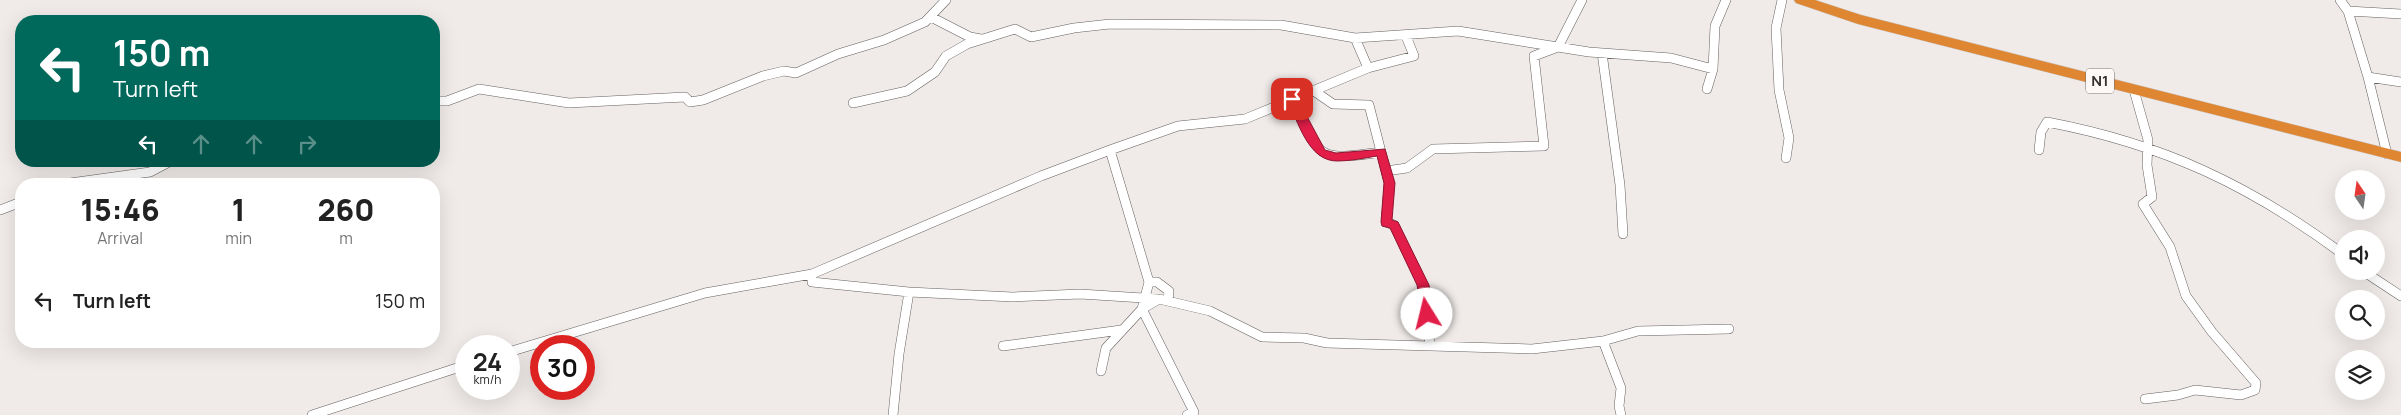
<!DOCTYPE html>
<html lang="en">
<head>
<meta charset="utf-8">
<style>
	:root { --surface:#fff; --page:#f6f6f6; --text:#222; --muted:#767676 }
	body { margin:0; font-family:Manrope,sans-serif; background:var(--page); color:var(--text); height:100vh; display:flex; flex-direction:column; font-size:19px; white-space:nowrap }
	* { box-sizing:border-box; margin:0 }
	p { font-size:16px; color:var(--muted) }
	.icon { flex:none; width:28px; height:28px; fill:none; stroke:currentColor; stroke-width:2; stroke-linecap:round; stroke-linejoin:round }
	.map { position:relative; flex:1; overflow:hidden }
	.panel { position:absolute; left:15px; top:178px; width:425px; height:170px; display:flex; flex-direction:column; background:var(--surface); border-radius:20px; box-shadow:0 5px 20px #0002 }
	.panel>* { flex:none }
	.banner { position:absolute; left:15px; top:15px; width:425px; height:152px; border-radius:20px; box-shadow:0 5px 20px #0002; background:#00695c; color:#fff; overflow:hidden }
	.needle { width:32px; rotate:347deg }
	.controls { position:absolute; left:2335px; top:170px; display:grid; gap:10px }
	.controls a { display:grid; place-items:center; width:50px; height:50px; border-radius:50%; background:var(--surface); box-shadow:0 5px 20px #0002; font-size:25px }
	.speed { position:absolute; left:455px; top:335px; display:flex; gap:10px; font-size:25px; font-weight:700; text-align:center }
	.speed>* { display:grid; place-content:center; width:65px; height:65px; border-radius:50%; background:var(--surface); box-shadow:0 5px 20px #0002; line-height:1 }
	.speed small { font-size:12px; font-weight:400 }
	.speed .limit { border:8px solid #d22; background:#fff; color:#111 }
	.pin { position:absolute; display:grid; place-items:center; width:42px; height:42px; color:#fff; margin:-21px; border-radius:10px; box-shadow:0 2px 8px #0006 }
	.me { position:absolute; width:55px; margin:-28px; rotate:351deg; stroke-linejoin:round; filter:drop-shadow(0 0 4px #0008) }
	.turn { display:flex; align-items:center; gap:18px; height:105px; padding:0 15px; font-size:22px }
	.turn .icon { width:65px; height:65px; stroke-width:2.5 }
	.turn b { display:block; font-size:35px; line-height:42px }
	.lanes { display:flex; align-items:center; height:48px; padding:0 15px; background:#0003; justify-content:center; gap:25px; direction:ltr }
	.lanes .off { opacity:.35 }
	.eta { display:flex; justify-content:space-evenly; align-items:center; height:85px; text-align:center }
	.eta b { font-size:30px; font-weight:800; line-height:35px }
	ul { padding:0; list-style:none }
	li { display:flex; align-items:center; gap:15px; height:75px; padding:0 15px }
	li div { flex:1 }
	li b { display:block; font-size:19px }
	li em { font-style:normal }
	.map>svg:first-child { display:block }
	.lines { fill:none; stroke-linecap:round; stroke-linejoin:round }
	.minor-casing { stroke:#65615f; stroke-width:10 }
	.trunk-casing { stroke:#cacaca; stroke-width:1 }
	.minor { stroke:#fff; stroke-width:9 }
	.trunk { fill:#df8633; fill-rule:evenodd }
	.route { fill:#e11d48; stroke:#92132f }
	.labels { text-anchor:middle; stroke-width:5; stroke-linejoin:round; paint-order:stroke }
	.shield { fill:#fdf8f6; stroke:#716e6d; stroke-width:1 }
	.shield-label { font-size:15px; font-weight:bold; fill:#353332 }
</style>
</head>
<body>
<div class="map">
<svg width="2401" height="415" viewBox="0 0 2401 415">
	<rect width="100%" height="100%" fill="#f0ebe9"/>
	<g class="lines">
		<defs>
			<path id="minor" d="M1782,0L1776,28L1779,90L1789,138L1786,158
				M2340,0L2348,11L2368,77L2387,154
				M2348,11L2401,14
				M931,17L970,37L981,39
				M1355,38L1368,68
				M1602,53L1620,185L1623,234
				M2368,77L2401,82
				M1707,89L1713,69L1715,26L1726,0
				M2134,90L2148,140L2147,165L2152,197L2143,204L2170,247L2186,296L2212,332L2256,383L2255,390L2241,395L2195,390L2178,395L2145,399
				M1314,91L1333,104L1369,105L1389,183L1386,222L1394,225L1423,285L1430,345
				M1293,99C1320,157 1314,162 1381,152
				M434,101H447L479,89L569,103L685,97L690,102L703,100L763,76L784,71L796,73L838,54L884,40L925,22L946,0
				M853,103L907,91L935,72L946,56L967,44L1015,29L1031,37L1074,28L1110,24L1281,25L1355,38L1458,31L1589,52L1671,58L1713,69
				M1110,150L1149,282
				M2039,150L2041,132L2047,122C2163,144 2250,185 2344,255
				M1386,171L1407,168L1433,149L1544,146L1534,56L1558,47L1582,0
				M63,184L150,172L171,161
				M0,210L21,202
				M2363,271L2401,296
				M1149,282H1157L1169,291L1168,301
				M1159,299L1080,294L1013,297L909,292L812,282V274L1041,176L1110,150L1178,126L1245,119L1368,68L1414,56L1406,36
				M1603,341L1621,388L1619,406L1621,415
				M1003,346L1121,330
				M509,352L705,293L812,274
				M1101,371L1106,348L1142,309L1149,282
				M312,415L466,365
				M893,415L899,354L909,292
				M1187,415L1194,412L1142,309L1159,299L1210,311L1262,337L1304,338L1327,343L1532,349L1603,341L1638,331L1729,329"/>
			<path id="trunk" d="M1794,0H1815L1861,15L2401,152V162L1858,24L1796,3Z"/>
		</defs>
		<use href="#minor" class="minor-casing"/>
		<use href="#trunk" class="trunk-casing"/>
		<use href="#minor" class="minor"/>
		<use href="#trunk" class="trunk"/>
	</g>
	<path class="route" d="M1292,95L1296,96L1325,150L1336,153L1385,149L1395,183L1392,220L1398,222L1429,285L1433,314L1431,317H1423L1417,285L1390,228L1382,226L1381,222L1384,183L1377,156C1364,158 1351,161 1338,161C1308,162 1298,121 1287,99Z"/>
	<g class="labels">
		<rect class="shield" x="2086" y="68.5" width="28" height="25" rx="4"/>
		<g class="shield-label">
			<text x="2100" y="86">N1</text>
		</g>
	</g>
</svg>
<div class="controls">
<a><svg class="needle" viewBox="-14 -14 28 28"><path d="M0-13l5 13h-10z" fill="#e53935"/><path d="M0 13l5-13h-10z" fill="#767676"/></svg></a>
<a><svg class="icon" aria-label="sound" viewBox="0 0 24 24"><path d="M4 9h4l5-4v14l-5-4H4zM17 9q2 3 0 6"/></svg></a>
<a><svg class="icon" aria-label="search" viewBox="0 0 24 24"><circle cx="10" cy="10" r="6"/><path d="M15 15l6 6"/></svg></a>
<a><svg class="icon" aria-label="layers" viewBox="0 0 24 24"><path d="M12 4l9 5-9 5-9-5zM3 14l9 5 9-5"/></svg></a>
</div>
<div class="speed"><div>24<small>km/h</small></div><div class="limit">30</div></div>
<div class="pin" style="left:1292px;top:99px;background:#d93025"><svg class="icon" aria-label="arrive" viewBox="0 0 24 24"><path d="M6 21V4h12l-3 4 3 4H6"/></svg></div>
<svg class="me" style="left:1427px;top:314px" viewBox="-20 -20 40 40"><circle r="19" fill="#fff"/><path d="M0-13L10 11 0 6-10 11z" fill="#e11d48"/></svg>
<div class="banner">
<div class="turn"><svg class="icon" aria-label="left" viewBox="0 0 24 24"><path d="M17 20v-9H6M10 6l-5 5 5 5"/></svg><div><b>150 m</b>Turn left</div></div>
<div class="lanes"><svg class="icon" aria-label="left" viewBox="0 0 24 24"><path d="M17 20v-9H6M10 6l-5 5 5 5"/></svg><svg class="icon off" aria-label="ahead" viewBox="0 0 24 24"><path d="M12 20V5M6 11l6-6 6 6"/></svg><svg class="icon off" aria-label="ahead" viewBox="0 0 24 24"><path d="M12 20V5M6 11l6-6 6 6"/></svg><svg class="icon off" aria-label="right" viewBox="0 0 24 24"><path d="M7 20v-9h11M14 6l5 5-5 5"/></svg></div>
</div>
<section class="panel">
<div class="eta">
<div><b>15:46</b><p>Arrival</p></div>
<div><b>1</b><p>min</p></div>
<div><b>260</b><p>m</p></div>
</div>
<ul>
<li><svg class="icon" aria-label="left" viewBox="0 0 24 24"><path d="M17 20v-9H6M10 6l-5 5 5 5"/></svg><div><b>Turn left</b></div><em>150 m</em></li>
</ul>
</section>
</div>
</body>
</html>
